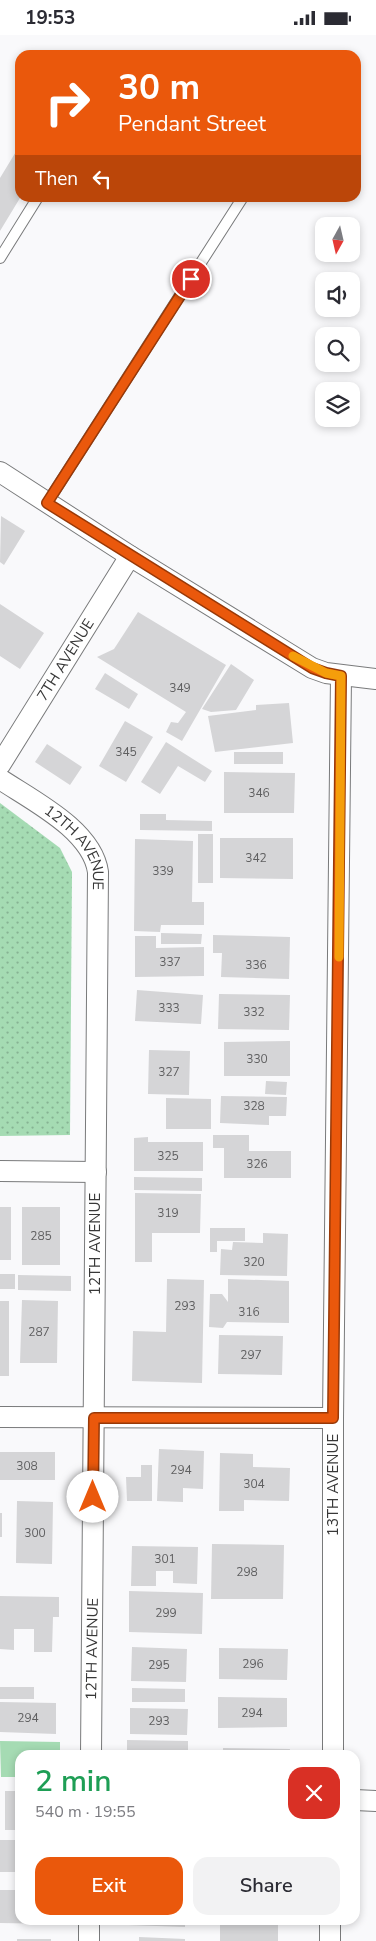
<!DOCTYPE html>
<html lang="en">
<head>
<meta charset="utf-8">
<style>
	:root { --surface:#fff; --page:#f2f2f3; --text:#2b2b33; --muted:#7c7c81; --accent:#ea580c }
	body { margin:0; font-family:"Nunito Sans",sans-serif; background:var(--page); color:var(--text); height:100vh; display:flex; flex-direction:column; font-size:19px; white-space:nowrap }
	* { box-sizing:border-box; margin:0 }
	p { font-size:16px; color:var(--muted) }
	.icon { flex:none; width:28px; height:28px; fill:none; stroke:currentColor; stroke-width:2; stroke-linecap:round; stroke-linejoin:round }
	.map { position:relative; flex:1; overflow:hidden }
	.sheet { position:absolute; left:15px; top:1715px; width:345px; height:175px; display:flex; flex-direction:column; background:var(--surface); border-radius:15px; box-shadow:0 2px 8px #0003 }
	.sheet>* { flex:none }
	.guide { position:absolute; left:15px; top:15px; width:346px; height:152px; border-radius:15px; box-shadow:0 2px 8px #0003; background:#ea580c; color:#fff; overflow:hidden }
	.needle { width:32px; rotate:188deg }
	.controls { position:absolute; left:315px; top:182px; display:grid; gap:10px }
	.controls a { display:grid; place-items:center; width:45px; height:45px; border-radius:10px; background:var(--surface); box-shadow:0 2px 8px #0003; font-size:25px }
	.pin { position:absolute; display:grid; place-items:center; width:42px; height:42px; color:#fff; margin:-21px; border:2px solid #fff; border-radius:50%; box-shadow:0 1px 5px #0007 }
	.me { position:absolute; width:55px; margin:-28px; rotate:0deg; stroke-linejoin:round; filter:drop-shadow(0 0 4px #0008) }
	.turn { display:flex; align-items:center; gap:18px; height:105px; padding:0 20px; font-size:22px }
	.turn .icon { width:65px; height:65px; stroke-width:2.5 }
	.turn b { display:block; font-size:35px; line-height:42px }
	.then { display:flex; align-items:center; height:48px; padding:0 20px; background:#0003; gap:10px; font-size:19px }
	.round { display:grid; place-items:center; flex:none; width:52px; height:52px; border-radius:15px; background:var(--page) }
	.head { display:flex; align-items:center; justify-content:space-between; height:85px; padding:0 20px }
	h1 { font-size:30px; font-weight:600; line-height:38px; color:#1e9e55 }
	.cta { display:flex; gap:10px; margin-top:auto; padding:10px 20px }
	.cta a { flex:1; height:58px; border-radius:15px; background:var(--accent); color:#fff; font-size:20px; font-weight:600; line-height:58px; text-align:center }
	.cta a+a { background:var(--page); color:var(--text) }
	.status { display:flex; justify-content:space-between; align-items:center; height:35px; padding:0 25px; background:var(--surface); direction:ltr }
	.status svg { height:14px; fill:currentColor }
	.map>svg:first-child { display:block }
	.grass { fill:#a5dbb3 }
	.park { fill:url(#park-dots) }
	.building { fill:#d5d5d7 }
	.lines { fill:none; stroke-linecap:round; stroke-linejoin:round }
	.lane-casing { stroke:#797a7b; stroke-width:12 }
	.street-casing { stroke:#797a7b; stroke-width:22 }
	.lane { stroke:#fff; stroke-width:10 }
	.street { stroke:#fff; stroke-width:20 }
	.route-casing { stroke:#983908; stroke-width:12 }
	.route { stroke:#ea580c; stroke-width:9 }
	.slow { stroke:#f59e0b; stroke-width:9 }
	.labels { text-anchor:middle; stroke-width:5; stroke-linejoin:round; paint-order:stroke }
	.number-label { font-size:12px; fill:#5f5f60 }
	.street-label { font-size:15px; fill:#383838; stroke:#fff }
</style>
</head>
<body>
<div class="status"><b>19:53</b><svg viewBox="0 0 49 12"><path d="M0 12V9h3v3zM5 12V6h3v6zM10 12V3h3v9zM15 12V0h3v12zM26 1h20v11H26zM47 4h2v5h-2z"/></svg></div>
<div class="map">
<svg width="376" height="1906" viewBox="0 0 376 1906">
	<defs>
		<pattern id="park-dots" width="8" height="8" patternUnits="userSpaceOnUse" patternTransform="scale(1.25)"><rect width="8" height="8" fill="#a5dbb3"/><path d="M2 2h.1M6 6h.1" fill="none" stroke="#87b393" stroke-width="1.8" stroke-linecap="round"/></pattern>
	</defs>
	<rect width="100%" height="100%" fill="#f9f9fb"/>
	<path class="grass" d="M0,1706L60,1707V1720H20V1742H1Z"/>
	<path class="park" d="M0,768L60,813L72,837L70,1100L0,1101Z"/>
	<path class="building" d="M20,110V163L0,196V143Z
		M1,481L25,496L4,530L0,527Z
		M0,569L44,598L20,634L0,621Z
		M138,577L226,630L182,706L166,697L171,687L178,688L186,677L97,622L114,614Z
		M231,629L254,645L236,675L211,677L202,674Z
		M105,638L138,659L129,674L95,654Z
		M289,668L293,708L215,717L208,681L256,675V670Z
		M125,686L153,702L126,747L99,731Z
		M166,707L212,736L205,747L178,731L160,759L141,747Z
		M47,709L82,732L70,750L35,727Z
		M234,717H283V729H234Z
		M224,737L295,738L294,778H224Z
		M140,779H166V785L212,786V796L140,795Z
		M198,799H213V848H198Z
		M220,803H293V844L220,843Z
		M135,804L193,806L192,867H204V890H161L160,897L134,896Z
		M161,898L202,899L201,909H161Z
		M213,900L290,902L289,944L221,942L222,918H213Z
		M135,901H156V913L204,912V941L135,942Z
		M137,955L203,960L201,989L135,986Z
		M219,959L290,960L289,995L218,994Z
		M290,1006V1041H224V1007Z
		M149,1015L190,1016L189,1060L148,1059Z
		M266,1046L287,1047L286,1060L265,1059Z
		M221,1061L287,1062L286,1081H269V1090L220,1088Z
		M166,1063L211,1064V1094H166Z
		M213,1100H249V1116H291V1143H224V1113H213Z
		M148,1102V1107H203V1136H134V1103Z
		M134,1142L202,1143V1156L134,1155Z
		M135,1158L201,1159L200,1198H152V1227H135Z
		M0,1172H11V1225H0Z
		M22,1172H60V1230H22Z
		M210,1193H245V1206H217V1217H210Z
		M263,1198L288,1199L287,1241L220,1240L221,1214L232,1215L233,1207L263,1208Z
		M0,1239H15V1254H0Z
		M18,1240L71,1241V1256L18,1255Z
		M167,1244L204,1245L202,1348L132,1346L133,1296L166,1297Z
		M228,1244L289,1246V1288L227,1287L223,1293L209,1292L210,1259H222L228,1267Z
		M22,1265L58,1266L57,1328H20Z
		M0,1266H9V1341H0Z
		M219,1300L283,1301L282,1340L218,1339Z
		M159,1414L204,1416L203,1454L183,1453V1467L157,1466Z
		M0,1417H55V1445H0Z
		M220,1418L253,1419V1432L290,1433L289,1466L244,1465V1476H219Z
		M141,1430H152V1466H127L126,1442H141Z
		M17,1466L53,1467L52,1529L16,1528Z
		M0,1478H2V1502H0Z
		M212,1509L284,1510L283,1564H211Z
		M132,1511L198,1512L197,1549L173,1548V1536H156V1551H131Z
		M129,1556L203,1558L202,1599L129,1597Z
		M0,1561L59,1562V1582H53L52,1617H34V1594H14V1615L0,1614Z
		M132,1612L187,1614L186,1647L131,1646Z
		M219,1613L288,1614L287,1645L219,1644Z
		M0,1652H34V1664H0Z
		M132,1653L185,1654V1667H132Z
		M218,1662L287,1663V1692L218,1693Z
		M0,1667L56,1668V1699L0,1697Z
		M130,1673L188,1674L187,1700L130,1699Z
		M127,1705L188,1706V1720H127Z
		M223,1713L290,1714L289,1720H223Z
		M194,1715H205V1720H194Z
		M5,1756H20V1795H5Z
		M0,1805H20V1846H15V1837H0Z
		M0,1855H20V1885H55V1889L0,1888Z
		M128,1885H185V1892L128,1890Z
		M220,1885H278V1906H220Z
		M139,1902L185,1904V1906H139Z
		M17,1904H51V1906H17Z"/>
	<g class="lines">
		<defs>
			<path id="lane" d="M0,223L38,162
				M47,468L243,162"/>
			<g id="street">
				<path d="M0,437L130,521L312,633L326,638L376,644"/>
				<path id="s1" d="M0,730L130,521"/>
				<path id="s2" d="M0,744C33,766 92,795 98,837L91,1720"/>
				<path d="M0,1136L96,1137"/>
				<path d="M0,1382L333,1383"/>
				<path d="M333,1720V1383L341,641"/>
				<path d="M355,1765L376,1766"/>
				<path d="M89,1906V1885"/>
				<path d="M330,1906V1885"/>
			</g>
		</defs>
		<use href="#lane" class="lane-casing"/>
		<use href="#street" class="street-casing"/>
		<use href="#lane" class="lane"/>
		<use href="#street" class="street"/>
	</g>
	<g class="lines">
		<defs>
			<path id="route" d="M93,1462L94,1383H333L341,641L326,638L312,633L47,468L191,244"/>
		</defs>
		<use href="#route" class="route-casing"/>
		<use href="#route" class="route"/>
		<path class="slow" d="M293,621L326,638L341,641L339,922"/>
	</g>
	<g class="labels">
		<g class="number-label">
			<text x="180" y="657">349</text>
			<text x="126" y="721">345</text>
			<text x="259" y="762">346</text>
			<text x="256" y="827">342</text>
			<text x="163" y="840">339</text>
			<text x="170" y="931">337</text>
			<text x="256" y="934">336</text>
			<text x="169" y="977">333</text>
			<text x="254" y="981">332</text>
			<text x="257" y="1028">330</text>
			<text x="169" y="1041">327</text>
			<text x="254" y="1075">328</text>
			<text x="168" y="1125">325</text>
			<text x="257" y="1133">326</text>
			<text x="168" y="1182">319</text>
			<text x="41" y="1205">285</text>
			<text x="254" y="1231">320</text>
			<text x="185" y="1275">293</text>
			<text x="249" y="1281">316</text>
			<text x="39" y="1301">287</text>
			<text x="251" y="1324">297</text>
			<text x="27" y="1435">308</text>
			<text x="181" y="1439">294</text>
			<text x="254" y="1453">304</text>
			<text x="35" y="1502">300</text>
			<text x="165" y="1528">301</text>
			<text x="247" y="1541">298</text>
			<text x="166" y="1582">299</text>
			<text x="253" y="1633">296</text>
			<text x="159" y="1634">295</text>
			<text x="252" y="1682">294</text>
			<text x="28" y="1687">294</text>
			<text x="159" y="1690">293</text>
		</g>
		<g class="street-label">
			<text dy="5" stroke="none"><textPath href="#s1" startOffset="124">7TH AVENUE</textPath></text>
			<text dy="5" stroke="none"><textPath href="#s2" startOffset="106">12TH AVENUE</textPath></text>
			<text transform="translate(95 1209) rotate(-90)" y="5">12TH AVENUE</text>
			<text transform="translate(333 1450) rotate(-90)" y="5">13TH AVENUE</text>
			<text transform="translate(92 1614) rotate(-89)" y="5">12TH AVENUE</text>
		</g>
	</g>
</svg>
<div class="controls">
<a><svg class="needle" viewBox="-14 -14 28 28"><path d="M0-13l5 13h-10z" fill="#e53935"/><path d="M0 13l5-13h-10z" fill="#7c7c81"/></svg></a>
<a><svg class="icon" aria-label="sound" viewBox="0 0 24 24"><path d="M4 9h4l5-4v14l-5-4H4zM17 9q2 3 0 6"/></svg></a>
<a><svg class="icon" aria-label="search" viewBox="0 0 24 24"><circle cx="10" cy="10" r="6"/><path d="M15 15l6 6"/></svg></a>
<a><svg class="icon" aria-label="layers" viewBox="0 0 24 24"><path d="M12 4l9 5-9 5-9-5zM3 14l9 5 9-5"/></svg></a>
</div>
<div class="pin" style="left:191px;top:244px;background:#d93025"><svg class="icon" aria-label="arrive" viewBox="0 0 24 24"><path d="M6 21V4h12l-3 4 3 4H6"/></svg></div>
<svg class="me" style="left:93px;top:1462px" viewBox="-20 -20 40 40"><circle r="19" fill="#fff"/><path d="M0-13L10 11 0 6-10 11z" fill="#ea580c"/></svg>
<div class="guide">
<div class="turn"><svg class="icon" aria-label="right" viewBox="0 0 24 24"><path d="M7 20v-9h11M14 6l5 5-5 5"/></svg><div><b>30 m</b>Pendant Street</div></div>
<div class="then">Then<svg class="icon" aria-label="left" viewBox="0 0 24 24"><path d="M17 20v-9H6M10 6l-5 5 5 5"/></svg></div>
</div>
<section class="sheet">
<div class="head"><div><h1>2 min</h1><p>540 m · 19:55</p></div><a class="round" style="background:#d93025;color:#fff"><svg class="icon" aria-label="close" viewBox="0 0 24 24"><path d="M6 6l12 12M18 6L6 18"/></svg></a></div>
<div class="cta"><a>Exit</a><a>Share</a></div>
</section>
</div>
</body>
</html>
